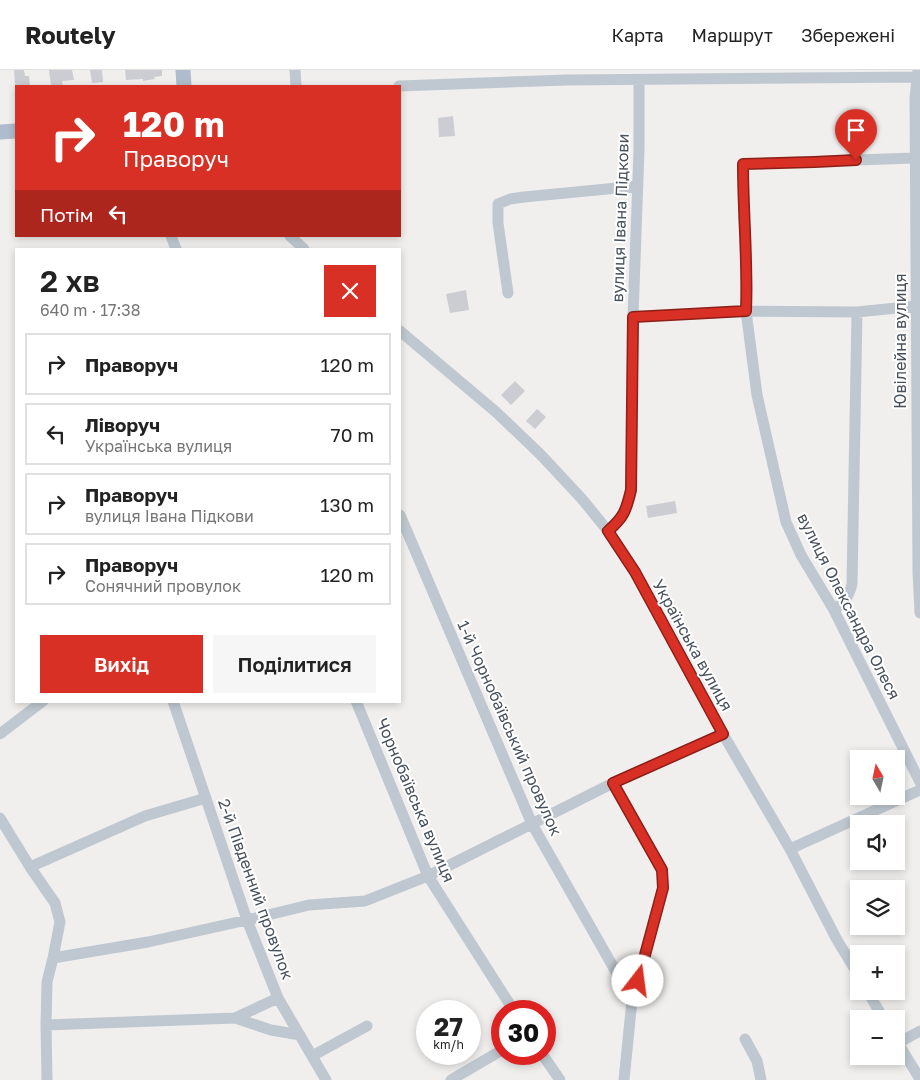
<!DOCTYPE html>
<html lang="uk">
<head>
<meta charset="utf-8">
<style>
	:root { --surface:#fff; --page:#f6f6f6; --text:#222; --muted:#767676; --line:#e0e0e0; --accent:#d93025 }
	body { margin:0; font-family:"Golos Text",sans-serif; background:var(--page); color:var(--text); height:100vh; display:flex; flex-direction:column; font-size:19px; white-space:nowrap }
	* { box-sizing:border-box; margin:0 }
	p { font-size:16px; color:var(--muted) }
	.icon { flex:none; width:28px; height:28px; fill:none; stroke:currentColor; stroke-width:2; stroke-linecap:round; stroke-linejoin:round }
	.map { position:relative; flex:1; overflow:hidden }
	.side { position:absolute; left:15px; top:178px; width:386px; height:455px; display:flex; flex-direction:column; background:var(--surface); border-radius:0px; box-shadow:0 2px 8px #0003 }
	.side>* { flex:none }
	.guide { position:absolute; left:15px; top:15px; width:386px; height:152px; border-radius:0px; box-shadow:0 2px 8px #0003; background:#d93025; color:#fff; overflow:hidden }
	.needle { width:32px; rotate:351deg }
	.controls { position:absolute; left:850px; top:680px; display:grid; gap:10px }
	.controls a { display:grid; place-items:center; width:55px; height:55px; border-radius:0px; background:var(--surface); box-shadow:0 2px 8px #0003; font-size:25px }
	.speed { position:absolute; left:416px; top:930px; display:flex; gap:10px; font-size:25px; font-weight:700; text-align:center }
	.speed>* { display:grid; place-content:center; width:65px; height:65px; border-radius:50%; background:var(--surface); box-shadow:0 2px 8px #0003; line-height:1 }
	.speed small { font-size:12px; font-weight:400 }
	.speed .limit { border:8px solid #d22; background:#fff; color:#111 }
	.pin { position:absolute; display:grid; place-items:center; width:42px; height:42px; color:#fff; margin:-51px -21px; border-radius:50% 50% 50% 0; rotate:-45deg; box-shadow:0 0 5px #0007 }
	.pin .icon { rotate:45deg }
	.me { position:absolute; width:55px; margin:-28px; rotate:15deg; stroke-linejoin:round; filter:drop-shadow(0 0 4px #0008) }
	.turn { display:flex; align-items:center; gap:18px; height:105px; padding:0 25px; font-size:22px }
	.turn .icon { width:65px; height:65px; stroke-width:2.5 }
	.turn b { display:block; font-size:35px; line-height:42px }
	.then { display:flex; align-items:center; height:48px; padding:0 25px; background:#0003; gap:10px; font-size:19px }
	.round { display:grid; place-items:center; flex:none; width:52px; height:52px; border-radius:0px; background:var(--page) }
	.overview { display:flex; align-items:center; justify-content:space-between; height:85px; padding:0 25px }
	h1 { font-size:30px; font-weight:600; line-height:38px }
	.cta { display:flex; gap:10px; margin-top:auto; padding:10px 25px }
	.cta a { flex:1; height:58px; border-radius:0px; background:var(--accent); color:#fff; font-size:20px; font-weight:600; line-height:58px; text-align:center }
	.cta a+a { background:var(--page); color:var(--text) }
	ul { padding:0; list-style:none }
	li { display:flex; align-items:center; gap:15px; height:62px; margin:0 10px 8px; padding:0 15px; border:2px solid var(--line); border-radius:0px }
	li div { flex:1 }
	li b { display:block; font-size:19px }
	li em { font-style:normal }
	header { display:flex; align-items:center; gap:30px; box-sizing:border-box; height:70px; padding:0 25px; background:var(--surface); border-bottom:1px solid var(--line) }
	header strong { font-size:24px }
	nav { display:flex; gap:28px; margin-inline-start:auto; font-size:18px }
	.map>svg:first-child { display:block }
	.building { fill:#cbcdd3 }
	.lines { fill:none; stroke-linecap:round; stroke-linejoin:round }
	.minor { stroke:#bfc8d0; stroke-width:11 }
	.major { stroke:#aebccd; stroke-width:15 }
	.route-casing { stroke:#8d1f18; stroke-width:12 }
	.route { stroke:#d93025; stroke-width:9 }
	.labels { text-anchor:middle; stroke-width:4; stroke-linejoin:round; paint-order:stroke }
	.street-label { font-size:16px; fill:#47515c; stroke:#fff }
</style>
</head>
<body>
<header>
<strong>Routely</strong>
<nav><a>Карта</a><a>Маршрут</a><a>Збережені</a></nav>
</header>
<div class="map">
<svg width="920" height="1010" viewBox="0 0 920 1010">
	<rect width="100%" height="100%" fill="#f1efee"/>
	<path class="building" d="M14,0H24L25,6H29L30,16H15Z
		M49,0H72L74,10L62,11L63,16H51Z
		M90,0H102L103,12L92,13Z
		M125,0H162V6L154,7L155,9L143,11V9L126,10Z
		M453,46L455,66L439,67L438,48Z
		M466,220L469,240L450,243L446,224Z
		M515,311L525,321L511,335L501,325Z
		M537,339L546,347L535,359L526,351Z
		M675,431L677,443L648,448L646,436Z"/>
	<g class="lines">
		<path class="minor" d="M295,0L296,16
			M918,0L915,28L918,502L920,543
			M399,16L567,10L920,7
			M915,88L743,94L744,148L747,218L746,241L757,325L786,452L801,485L834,540L920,712
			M171,166L176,179
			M290,166L304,179
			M508,223L498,153V134L510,129L524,127L638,116
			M633,247L746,241L857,242L916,236
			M400,261L496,342L541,385L582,429L608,461L635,502L723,664L790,779L837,870L859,906
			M400,445L532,754L632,930
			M608,461C624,446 626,441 631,420L633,247L639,80V10
			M834,540C844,532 849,527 852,514L857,242
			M173,631L247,850L278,928L326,1010
			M356,631L428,806L514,941
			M0,664L43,631
			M613,713L662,799L663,818L632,930L624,1010
			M0,748L30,797L55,833L60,852L53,888L47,912L46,955L47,1010
			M790,779L920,720
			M30,797L145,746L206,728
			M53,888L148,872L247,850L309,835L365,831L428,806L613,713L723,664
			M867,921L884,949
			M235,948L271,960L300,965
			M46,955L235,948L278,928
			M745,969L757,991L761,1010
			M896,970L920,1009
			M898,973L920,961
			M542,984L560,1010
			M312,986L367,956
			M451,1010L502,980"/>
		<path class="major" d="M183,0L184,16
			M0,62L16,61"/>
	</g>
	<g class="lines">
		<defs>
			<path id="route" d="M638,911L663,818L662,800L613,713L723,664L635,502L608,461C624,447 626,441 631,420L633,247L746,241C748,192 743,143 743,94L815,92L856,90"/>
		</defs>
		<use href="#route" class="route-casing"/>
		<use href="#route" class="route"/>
	</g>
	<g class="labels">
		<g class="street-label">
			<text transform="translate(620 148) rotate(-88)" y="6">вулиця Івана Підкови</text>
			<text transform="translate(900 271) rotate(-90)" y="6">Ювілейна вулиця</text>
			<text transform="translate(849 536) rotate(63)" y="6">вулиця Олександра Олеся</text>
			<text transform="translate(693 575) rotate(61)" y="6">Українська вулиця</text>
			<text transform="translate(510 658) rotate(66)" y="6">1-й Чорнобаївський провулок</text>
			<text transform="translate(416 730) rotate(67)" y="6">Чорнобаївська вулиця</text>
			<text transform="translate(256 819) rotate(70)" y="6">2-й Південний провулок</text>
		</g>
	</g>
</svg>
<div class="controls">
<a><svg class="needle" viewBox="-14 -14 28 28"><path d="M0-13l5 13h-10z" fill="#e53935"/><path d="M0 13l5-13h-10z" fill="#767676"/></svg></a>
<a><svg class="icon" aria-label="sound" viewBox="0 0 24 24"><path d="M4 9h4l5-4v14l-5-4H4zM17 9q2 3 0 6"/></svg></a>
<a><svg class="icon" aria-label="layers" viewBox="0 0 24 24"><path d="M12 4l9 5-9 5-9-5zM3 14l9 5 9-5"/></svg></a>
<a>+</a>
<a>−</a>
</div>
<div class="speed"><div>27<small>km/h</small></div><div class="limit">30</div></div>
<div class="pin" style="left:856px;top:90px;background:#d93025"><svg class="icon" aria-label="arrive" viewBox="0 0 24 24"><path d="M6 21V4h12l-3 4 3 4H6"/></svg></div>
<svg class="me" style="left:638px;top:911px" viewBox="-20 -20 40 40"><circle r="19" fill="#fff"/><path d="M0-13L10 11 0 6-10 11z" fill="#d93025"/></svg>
<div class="guide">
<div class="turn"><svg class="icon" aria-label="right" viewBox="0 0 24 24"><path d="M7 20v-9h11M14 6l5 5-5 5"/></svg><div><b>120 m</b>Праворуч</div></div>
<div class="then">Потім<svg class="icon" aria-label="left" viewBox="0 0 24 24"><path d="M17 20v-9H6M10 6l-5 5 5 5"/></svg></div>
</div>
<section class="side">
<div class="overview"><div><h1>2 хв</h1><p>640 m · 17:38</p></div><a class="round" style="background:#d93025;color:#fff"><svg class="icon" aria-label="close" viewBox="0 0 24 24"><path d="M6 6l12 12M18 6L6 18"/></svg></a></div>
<ul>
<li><svg class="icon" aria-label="right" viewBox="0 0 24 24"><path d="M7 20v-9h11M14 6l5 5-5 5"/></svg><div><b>Праворуч</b></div><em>120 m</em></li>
<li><svg class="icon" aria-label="left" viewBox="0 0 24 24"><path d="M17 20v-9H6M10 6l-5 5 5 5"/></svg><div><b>Ліворуч</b><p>Українська вулиця</p></div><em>70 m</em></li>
<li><svg class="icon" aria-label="right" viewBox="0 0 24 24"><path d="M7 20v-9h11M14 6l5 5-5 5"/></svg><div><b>Праворуч</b><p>вулиця Івана Підкови</p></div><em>130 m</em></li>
<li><svg class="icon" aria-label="right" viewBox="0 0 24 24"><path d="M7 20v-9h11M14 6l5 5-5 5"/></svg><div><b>Праворуч</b><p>Сонячний провулок</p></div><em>120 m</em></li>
</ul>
<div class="cta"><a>Вихід</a><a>Поділитися</a></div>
</section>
</div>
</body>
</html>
